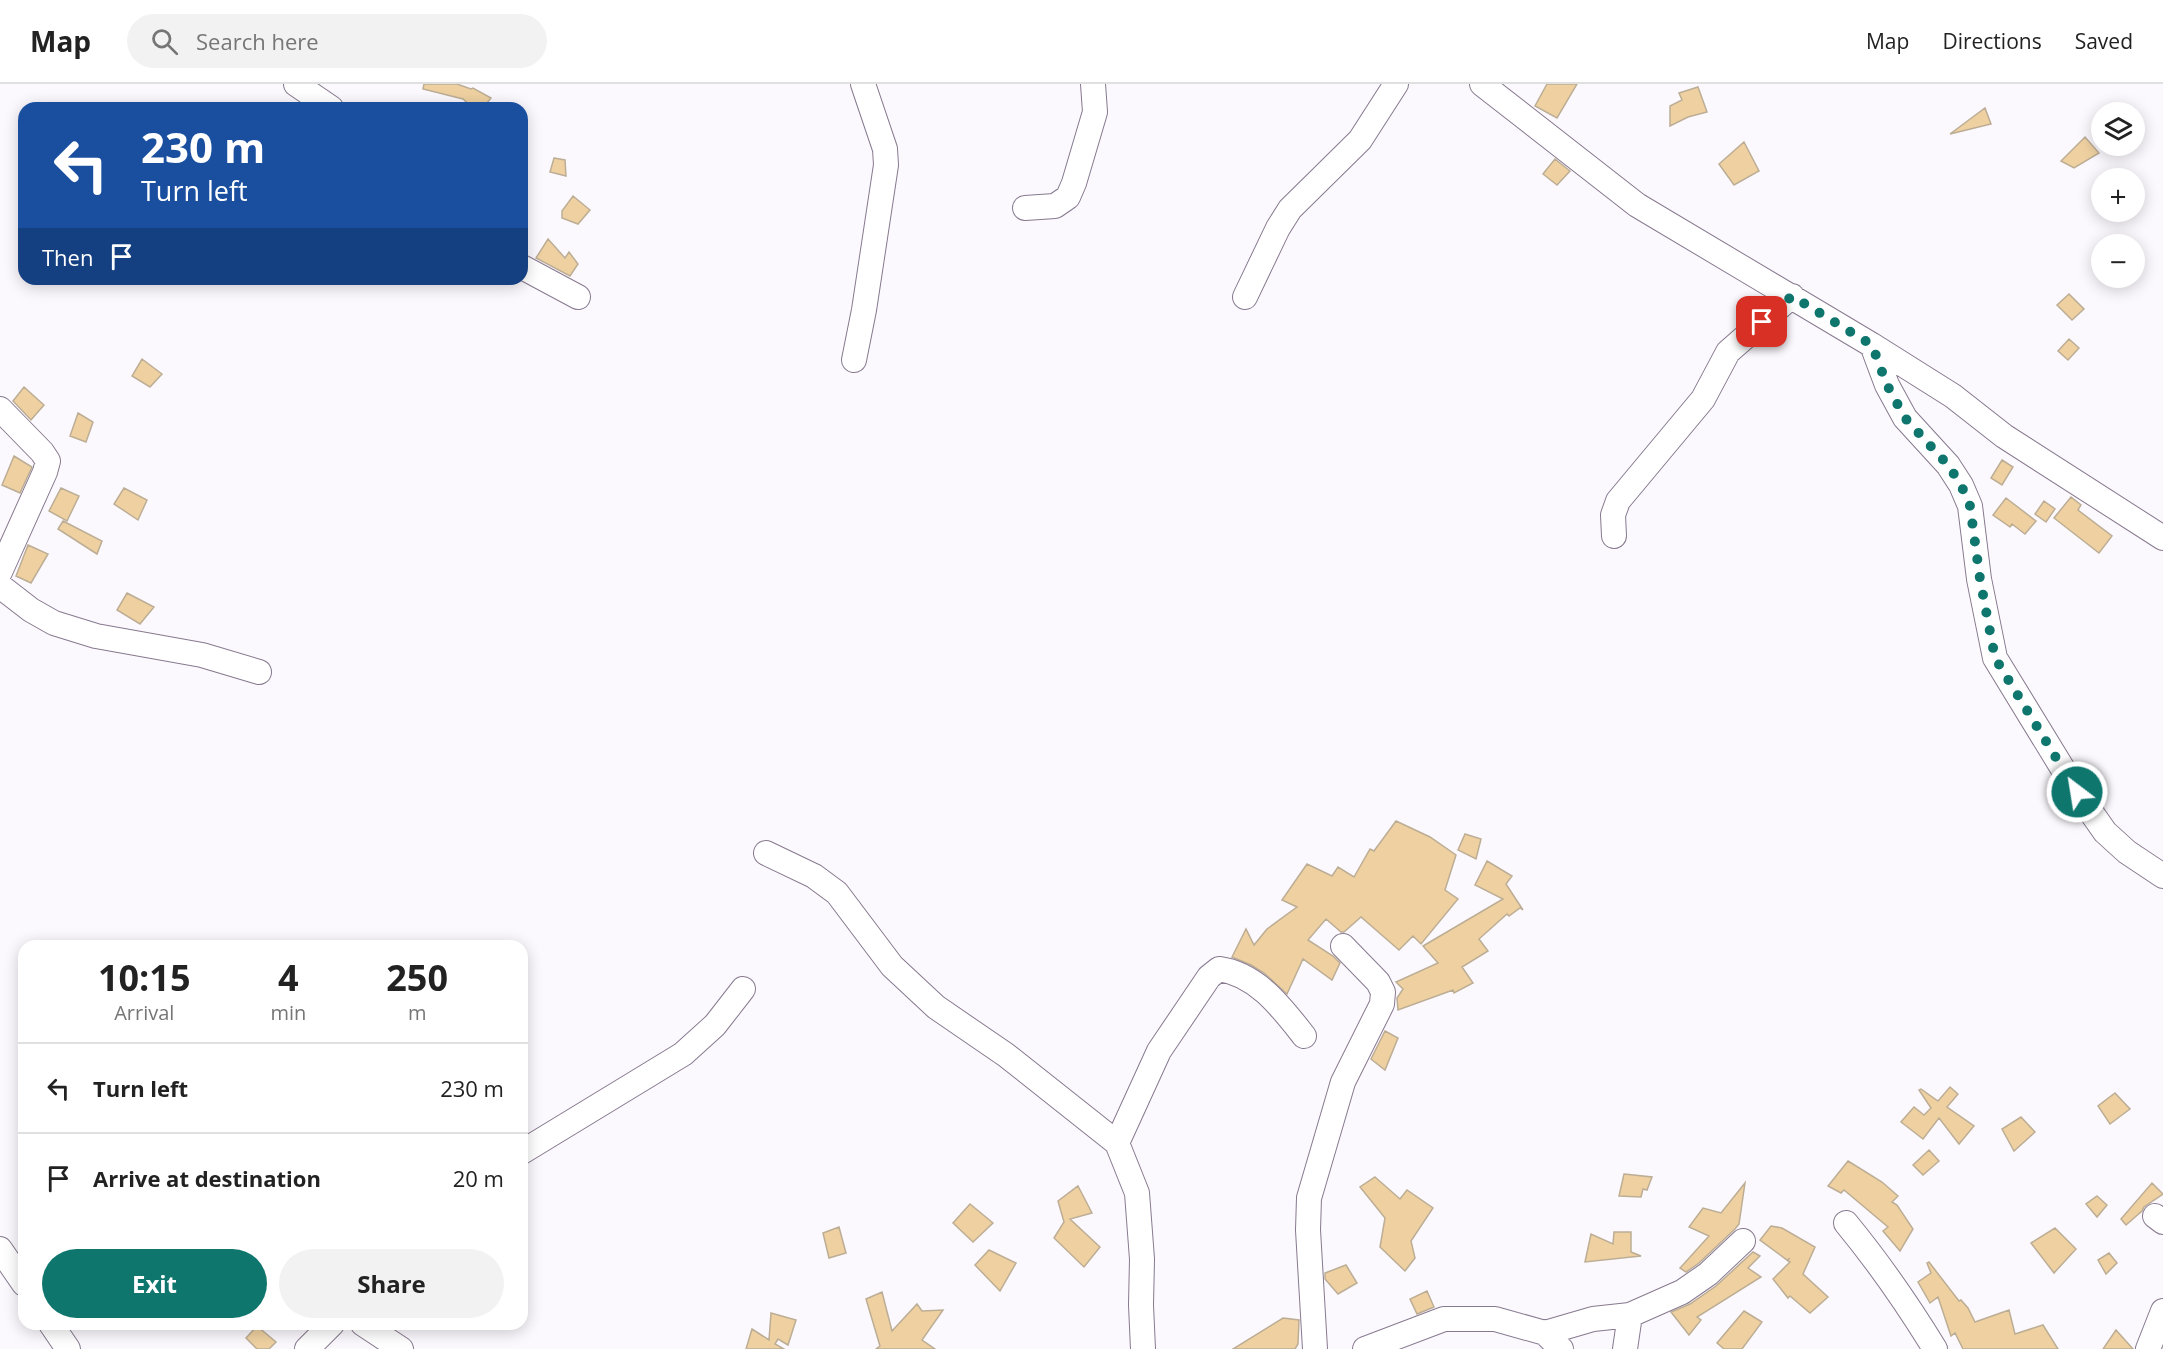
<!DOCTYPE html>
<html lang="en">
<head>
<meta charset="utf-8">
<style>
	:root { --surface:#fff; --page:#f2f2f2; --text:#222; --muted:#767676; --line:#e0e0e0; --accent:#0f766e }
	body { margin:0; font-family:"Open Sans",sans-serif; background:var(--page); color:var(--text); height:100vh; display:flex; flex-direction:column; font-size:22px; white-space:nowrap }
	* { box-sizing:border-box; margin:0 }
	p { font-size:20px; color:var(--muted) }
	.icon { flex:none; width:33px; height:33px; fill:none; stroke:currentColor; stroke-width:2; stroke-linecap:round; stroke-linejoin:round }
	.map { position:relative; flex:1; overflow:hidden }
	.drawer { position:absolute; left:18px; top:856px; width:510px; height:390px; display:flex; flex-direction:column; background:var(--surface); border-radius:18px; box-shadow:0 3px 15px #0003 }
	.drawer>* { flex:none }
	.hud { position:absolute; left:18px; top:18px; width:510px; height:183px; border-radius:18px; box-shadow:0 3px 15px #0003; background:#1a4fa0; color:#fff; overflow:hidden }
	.buttons { position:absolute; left:2091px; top:18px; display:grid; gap:12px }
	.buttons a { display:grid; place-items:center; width:54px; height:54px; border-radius:50%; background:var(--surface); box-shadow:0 3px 15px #0003; font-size:30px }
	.pin { position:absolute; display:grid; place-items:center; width:51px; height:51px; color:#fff; margin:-26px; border-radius:12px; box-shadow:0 3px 9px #0006 }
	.me { position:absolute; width:66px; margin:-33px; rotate:329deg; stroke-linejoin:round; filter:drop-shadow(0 0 4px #0008) }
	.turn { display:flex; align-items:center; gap:21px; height:126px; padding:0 24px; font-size:27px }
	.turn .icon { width:78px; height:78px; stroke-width:2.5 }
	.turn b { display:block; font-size:42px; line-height:51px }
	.then { display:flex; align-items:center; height:57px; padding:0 24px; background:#0003; gap:12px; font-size:22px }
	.eta { display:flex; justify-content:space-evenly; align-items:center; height:102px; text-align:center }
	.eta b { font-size:36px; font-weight:700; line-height:42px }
	.cta { display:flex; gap:12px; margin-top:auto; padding:12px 24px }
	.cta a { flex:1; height:69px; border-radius:36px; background:var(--accent); color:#fff; font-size:24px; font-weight:700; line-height:69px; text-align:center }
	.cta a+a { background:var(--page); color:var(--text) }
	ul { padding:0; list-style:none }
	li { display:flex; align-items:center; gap:18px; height:90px; padding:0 24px; border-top:2px solid var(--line) }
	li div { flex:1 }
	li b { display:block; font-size:22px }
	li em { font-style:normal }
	header { display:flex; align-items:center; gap:36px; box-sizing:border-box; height:84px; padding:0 30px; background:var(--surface); border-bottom:2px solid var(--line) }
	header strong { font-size:28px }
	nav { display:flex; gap:33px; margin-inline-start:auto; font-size:21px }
	.search { width:420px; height:54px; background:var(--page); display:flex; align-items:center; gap:15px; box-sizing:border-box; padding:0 21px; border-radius:33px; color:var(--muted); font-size:22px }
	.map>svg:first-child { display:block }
	.building { fill:#efd1a1; stroke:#bcad95; stroke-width:1.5 }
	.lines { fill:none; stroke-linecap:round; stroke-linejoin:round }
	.minor-casing { stroke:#87798f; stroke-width:26 }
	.minor { stroke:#fff; stroke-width:24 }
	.route { stroke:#0f766e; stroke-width:10; stroke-dasharray:0 18 }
</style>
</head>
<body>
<header>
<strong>Map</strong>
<div class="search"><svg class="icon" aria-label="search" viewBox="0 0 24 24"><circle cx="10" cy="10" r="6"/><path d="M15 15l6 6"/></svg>Search here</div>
<nav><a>Map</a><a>Directions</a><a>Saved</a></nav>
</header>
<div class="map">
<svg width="2163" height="1265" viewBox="0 0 2163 1265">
	<rect width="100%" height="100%" fill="#fcf9fe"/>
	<path class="building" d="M424,0H457L471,5L473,4L491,14L483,24H473L463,15L423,5Z
		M1547,0H1577L1557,34L1535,22Z
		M1698,3L1707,28L1688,33L1670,42V22L1682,16L1679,9Z
		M1985,24L1991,40L1950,50Z
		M2085,53L2099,69L2074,84L2061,77Z
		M1744,58L1759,87L1734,101L1719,80Z
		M554,74L565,76L566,92L550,88Z
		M1555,75L1570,87L1557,101L1543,90Z
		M573,112L590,126L578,140L562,134V127Z
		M548,155L565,174L569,168L578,180L570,192L536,174Z
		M2069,210L2084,225L2072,236L2057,221Z
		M2069,255L2079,264L2068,276L2058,267Z
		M142,275L162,290L150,303L132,292Z
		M24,303L44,321L31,336L13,317Z
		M78,329L93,338L86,358L70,352Z
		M14,372L32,383L20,409L2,401Z
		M2002,376L2013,383L2002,401L1991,394Z
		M61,404L79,412L67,437L49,427Z
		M124,404L147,416L138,436L114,420Z
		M2071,413L2081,421L2078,426L2112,452L2099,469L2054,434Z
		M2006,414L2036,437L2025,450L2012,440L2010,443L1993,431Z
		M2044,417L2055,425L2046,438L2035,430Z
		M63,437L102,457L97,470L58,445Z
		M28,461L48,470L31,499L16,492Z
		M127,509L154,523L140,540L117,526Z
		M1396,737L1430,753L1456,771L1445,806L1458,815L1421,860L1413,852L1399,866L1361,833L1344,848H1341L1326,835L1308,856L1333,872L1340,879L1332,896L1303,875L1287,910L1264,889L1251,881L1232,873L1246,845L1254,861L1267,845L1297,823L1282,816L1307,780L1332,792L1338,783L1354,793L1370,765L1374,767Z
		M1465,750L1481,755L1476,775L1458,766Z
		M1487,777L1512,792L1506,800L1523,826L1520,824L1509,832L1507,830L1479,855L1488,867L1462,883L1473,899L1454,909L1453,906L1398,926L1397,914L1403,905L1396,898L1438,879L1423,862L1503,815L1475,801Z
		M1385,947L1398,954L1385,986L1371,975Z
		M1950,1003L1958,1010L1947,1023L1974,1042L1959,1060L1939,1034L1923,1055L1901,1038L1914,1023L1924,1031L1931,1024L1919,1006L1921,1005L1938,1017Z
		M2115,1009L2130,1025L2110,1040L2098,1022Z
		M2021,1033L2035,1048L2014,1067L2002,1045Z
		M1929,1066L1939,1077L1923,1091L1913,1081Z
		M1848,1077L1882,1098L1898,1112L1892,1118L1897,1121L1913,1145L1900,1167L1883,1147L1888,1143L1844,1106L1841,1109L1828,1102Z
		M1624,1090L1652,1093L1647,1106L1643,1105L1641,1113L1619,1112Z
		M1375,1093L1400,1115L1407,1106L1433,1124L1411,1157L1415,1174L1405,1187L1380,1163L1385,1134L1360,1103Z
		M1745,1099L1739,1140L1735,1145L1699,1179L1686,1188L1680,1184L1709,1152L1689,1143L1703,1124L1721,1129Z
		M2152,1099L2163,1110L2144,1123L2142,1127L2126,1141L2121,1135Z
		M1078,1102L1092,1129L1070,1135L1100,1163L1084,1183L1054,1154L1064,1138L1058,1117Z
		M2097,1112L2107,1121L2097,1133L2086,1120Z
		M970,1120L993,1139L973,1158L953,1139Z
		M1771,1142L1782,1144L1815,1163L1803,1190L1828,1213L1810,1229L1790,1212L1788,1214L1773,1195L1790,1178L1788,1177L1789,1175L1787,1176L1760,1156Z
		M839,1143L846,1169L829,1174L823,1149Z
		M2055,1144L2076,1165L2054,1189L2031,1159Z
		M1614,1148H1631V1168L1641,1172L1585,1178L1591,1150L1613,1160Z
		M989,1166L1016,1179L1000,1207L975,1181Z
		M1753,1168L1760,1172L1748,1184L1761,1193L1697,1233L1701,1236L1689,1251L1671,1228L1690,1220L1716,1202Z
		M2109,1169L2117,1179L2106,1190L2098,1176Z
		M1929,1178L1959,1217L1961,1216L1968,1224L1975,1238L2009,1226L2015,1250L2043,1241L2058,1265H1963L1955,1249L1951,1252L1938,1213L1930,1219L1918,1198L1931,1189L1927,1179Z
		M1346,1181L1357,1199L1338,1210L1325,1195V1189Z
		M1427,1207L1434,1223L1417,1230L1410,1215Z
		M882,1208L892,1247L917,1220L922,1227L943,1226L922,1256L935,1265H876L880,1262L866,1215Z
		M1744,1227L1762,1238L1742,1265H1724L1717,1259Z
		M771,1229L796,1236L788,1261L778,1255L775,1260L784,1265H746L752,1245L769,1256Z
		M1283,1234L1299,1236L1298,1260L1295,1265H1233Z
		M257,1242L276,1258L269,1265H257L246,1254Z
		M2116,1246L2133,1265H2103Z"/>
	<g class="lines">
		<defs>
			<path id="minor" d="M296,0L331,24
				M1482,0L1637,121L1872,261L1953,312L2004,352L2163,454
				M1025,124L1055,122L1068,113L1074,99L1095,28L1093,0
				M522,183L578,213
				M1245,213L1278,144L1290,125L1360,56L1396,0
				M1872,261L1887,301L1905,334L1948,381L1961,401L1970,422L1979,495L1995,574L2077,708L2105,748L2127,768L2163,792
				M854,276L864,226L886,81L885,65L863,0
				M0,325L42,368L48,377L45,388L0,488
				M1614,452L1613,431L1618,417L1703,315L1728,268L1792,212
				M0,502L31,526L54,539L96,552L202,571L259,588
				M766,769L814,792L837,809L892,882L936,923L1006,971L1117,1059L1137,1109L1142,1175L1141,1221L1143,1265
				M1117,1059L1159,967L1209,893L1219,885C1257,890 1282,924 1304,952
				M522,1068L683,970L715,941L743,905
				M2155,1132L2163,1138
				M1846,1139C1879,1179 1908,1221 1935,1265
				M0,1165L24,1200
				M51,1240L68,1265
				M363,1240L401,1265
				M1545,1249L1593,1235L1630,1231L1682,1208L1708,1190L1743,1157
				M307,1265L332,1240
				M1315,1265L1308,1146L1309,1114L1343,998L1382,920L1383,908L1378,898L1343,862
				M1365,1265L1444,1235H1495L1545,1249L1561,1265
				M1625,1265L1630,1231
				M2148,1265L2163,1227"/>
		</defs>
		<use href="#minor" class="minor-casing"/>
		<use href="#minor" class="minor"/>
	</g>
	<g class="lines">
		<path class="route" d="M1762,238L1792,212L1872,261L1887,301L1905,334L1948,381L1961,401L1970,422L1980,495L1995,574L2077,708"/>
	</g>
</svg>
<div class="buttons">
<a><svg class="icon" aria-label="layers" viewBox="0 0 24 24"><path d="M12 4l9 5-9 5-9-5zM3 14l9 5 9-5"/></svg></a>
<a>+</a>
<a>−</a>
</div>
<div class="pin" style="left:1762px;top:238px;background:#d93025"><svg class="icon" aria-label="arrive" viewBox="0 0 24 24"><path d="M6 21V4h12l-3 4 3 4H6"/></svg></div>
<svg class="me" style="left:2077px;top:708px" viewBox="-20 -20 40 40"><circle r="17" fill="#0f766e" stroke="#fff" stroke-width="3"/><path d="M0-11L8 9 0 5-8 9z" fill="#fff"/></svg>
<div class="hud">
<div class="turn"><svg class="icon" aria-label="left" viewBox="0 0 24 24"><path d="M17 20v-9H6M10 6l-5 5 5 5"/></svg><div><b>230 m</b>Turn left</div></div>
<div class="then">Then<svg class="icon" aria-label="arrive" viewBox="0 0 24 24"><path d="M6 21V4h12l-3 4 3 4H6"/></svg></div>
</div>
<section class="drawer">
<div class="eta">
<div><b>10:15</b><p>Arrival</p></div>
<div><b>4</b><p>min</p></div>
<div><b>250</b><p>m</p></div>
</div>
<ul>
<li><svg class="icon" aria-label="left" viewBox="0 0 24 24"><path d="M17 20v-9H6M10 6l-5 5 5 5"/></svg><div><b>Turn left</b></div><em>230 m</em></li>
<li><svg class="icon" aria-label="arrive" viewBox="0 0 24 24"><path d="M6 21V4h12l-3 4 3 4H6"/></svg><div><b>Arrive at destination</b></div><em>20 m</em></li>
</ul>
<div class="cta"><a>Exit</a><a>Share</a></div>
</section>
</div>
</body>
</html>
